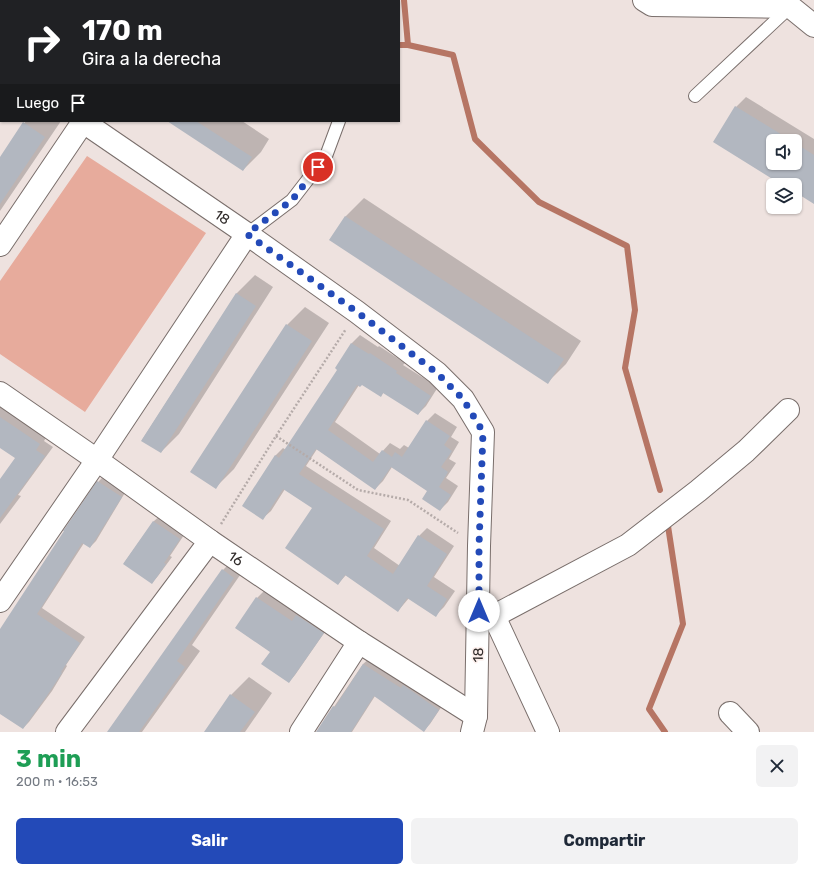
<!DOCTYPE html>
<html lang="es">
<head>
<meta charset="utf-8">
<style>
	:root { --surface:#fff; --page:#f2f2f3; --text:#1f2937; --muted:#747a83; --accent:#234ab8 }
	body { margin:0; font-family:Rubik,sans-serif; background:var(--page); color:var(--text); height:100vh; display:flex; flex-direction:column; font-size:15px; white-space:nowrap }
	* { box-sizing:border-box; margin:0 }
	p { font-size:13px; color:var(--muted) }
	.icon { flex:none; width:22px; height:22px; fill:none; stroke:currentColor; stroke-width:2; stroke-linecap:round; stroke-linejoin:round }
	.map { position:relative; height:732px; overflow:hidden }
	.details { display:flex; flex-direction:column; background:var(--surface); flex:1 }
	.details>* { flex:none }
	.top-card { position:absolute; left:0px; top:0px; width:400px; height:122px; box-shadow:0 1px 3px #0004; background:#202124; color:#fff; overflow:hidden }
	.tools { position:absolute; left:766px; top:134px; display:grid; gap:8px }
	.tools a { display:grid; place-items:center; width:36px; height:36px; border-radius:6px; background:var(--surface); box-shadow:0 1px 3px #0004; font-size:20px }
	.pin { position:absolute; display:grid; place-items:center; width:34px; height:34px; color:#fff; margin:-17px; border:2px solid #fff; border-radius:50%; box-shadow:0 1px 4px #0007 }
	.me { position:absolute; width:44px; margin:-22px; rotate:0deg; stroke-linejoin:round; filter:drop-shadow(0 0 3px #0008) }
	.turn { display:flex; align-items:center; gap:14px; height:84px; padding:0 16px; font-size:18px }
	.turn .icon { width:52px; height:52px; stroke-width:2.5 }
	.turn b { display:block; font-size:28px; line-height:34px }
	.then { display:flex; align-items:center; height:38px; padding:0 16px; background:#0003; gap:8px; font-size:15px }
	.round { display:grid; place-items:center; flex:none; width:42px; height:42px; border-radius:6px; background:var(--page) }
	.head { display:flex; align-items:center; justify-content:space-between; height:68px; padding:0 16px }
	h1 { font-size:24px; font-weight:700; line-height:30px; color:#1e9e55 }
	.primary-button { display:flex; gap:8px; margin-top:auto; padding:8px 16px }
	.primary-button a { flex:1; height:46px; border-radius:6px; background:var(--accent); color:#fff; font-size:16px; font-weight:700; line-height:46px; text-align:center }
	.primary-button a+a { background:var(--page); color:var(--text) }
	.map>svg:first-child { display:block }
	.green { fill:#e7ab9c }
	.shadow { fill:#0003; fill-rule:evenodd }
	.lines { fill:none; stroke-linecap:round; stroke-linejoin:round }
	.stream { stroke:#b67564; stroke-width:6 }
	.building { fill:#b2b7c0 }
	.lane-casing { stroke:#796e6b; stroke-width:14 }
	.street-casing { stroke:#796e6b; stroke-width:24 }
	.secondary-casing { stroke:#796e6b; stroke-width:24 }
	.path { stroke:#b5aba9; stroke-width:2.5; stroke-dasharray:2 2; stroke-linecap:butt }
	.lane { stroke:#fff; stroke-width:12 }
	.street { stroke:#fff; stroke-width:22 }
	.secondary { stroke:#fff; stroke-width:22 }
	.route { stroke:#234ab8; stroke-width:7; stroke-dasharray:0 12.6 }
	.labels { text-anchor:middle; stroke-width:3; stroke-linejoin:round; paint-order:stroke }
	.street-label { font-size:14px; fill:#312c2b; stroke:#fcefec }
</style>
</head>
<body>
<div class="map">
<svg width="814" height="732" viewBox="0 0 814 732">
	<rect width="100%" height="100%" fill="#eee2df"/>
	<path class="green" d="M119,0H285V1H121Z
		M87,156L206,233L85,412L0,354V281Z"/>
	<path class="shadow" d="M10,0H79L80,1H9Z
		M746,97L814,139V203L795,191V185H786L736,107ZM773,141H795V163H773Z
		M26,121H61L0,211V158Z
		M170,121H242L269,139L261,152L243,170Z
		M364,198L581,341L566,364L548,382L331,240L346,216Z
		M255,275L273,287L179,434L161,452L142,440L237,293Z
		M305,307L329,323L234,469L216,487L287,325Z
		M360,335L378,347L379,346L405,363L403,365L438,387L426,406L418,414L384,392L381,396L362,384L359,385L335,422L380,454L390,443L400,449L404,445L409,448L427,421L435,413L457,427L451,437L459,442L449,459L456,463L446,478L458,486L448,502L440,510L428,491L392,467L383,481L375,489L317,449L306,466L391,521L374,548L400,566L419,536L427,528L454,546L434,577L455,591L444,607L436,615L409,598L398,611L346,575L338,584L314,508L285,489L271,511L263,518L275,456L283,448L286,450L339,369L336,368L352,343Z
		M0,405L48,434L44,441L53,447L18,495L21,496L0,524V487L16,458L0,447Z
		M104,476L126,491L96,541L90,547L84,543L42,608L85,637L66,665L67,666L52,691L29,722L23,728L0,713V631L98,482Z
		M161,515L186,532L170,556L172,557L158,576L152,583L124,563L154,521Z
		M239,554L249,562L192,645L200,651L142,732H108L223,570Z
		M264,591L298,614L304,609L329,626L295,675L289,682L271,652L236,628L257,598Z
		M370,658L444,703L430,724L424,730L375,696L352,732H317L363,664Z
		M249,677L272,693L245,732H205L231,695Z"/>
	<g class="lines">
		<path class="stream" d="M305,0V1
			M404,0L408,45
			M399,45H408L453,55L475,139L539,202L627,246L635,310L625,368L660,490
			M665,732L649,709L683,624L668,526"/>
	</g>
	<path class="building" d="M735,106L792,141H773V163H795V143L814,155V204L795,192V185H782L713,142Z
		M167,121H196L252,157L243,171Z
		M23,122L45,137L0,204V157Z
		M345,216L564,359L548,384L329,240Z
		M236,293L256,306L161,453L141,441Z
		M286,324L312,341L216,489L190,472Z
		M351,343L369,354L370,353L397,371L396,373L431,396L418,415L383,393L381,397L362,385L360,387L357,385L328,430L373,462L382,450L392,457L395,452L402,457L426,420L450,436L444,445L452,451L441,467L448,472L439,487L451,495L440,511L422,499L427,491L391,467L375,490L316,449L299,474L384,529L367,556L393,574L418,535L447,554L427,586L447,599L436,617L407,598L398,612L345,575L338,585L285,548L312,508L283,489L263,520L242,506L275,455L279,458L337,370L335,368Z
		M0,417L40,444L36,450L45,456L0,518V479L15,458L0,448Z
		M97,481L122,497L90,548L82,543L37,614L80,643L61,672L62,673L46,697L23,729L0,714V629L64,531H63Z
		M153,521L180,539L164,563L166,564L152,584L123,564Z
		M222,569L234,578L177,661L185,667L139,732H107Z
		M256,597L292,621L296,615L324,633L289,683L261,664L270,652L235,628Z
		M363,664L401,688L403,685L439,710L424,732L374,696L351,732H316L333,706L335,707Z
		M230,694L255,712L240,732H204Z"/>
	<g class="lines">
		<defs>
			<path id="lane" d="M352,1V0
				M695,96L790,7
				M247,234L292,200L326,156L339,121"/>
			<g id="street">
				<path d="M644,0L652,5L790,7"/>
				<path d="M782,0L814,26"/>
				<path d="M0,245L83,122"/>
				<path id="s1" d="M0,393L97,460L210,541L359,642L476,716"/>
				<path d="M0,601L97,460L247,234"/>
				<path d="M480,612L494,616L548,732"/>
				<path d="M494,616L628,545L698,491L746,451L788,410"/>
				<path d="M730,713L748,732"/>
				<path d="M67,732L210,541"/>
				<path d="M301,732L359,642"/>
			</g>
			<g id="secondary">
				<path d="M0,64H1"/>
				<path id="s2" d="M82,121L247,234L357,312L437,373L463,399L483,432L479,546L476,716L472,732"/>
			</g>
		</defs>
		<use href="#lane" class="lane-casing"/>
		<use href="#street" class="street-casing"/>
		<use href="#secondary" class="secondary-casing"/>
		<path class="path" d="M276,436L358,490L408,500L458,533
			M221,524L276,436L346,329"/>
		<use href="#lane" class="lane"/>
		<use href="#street" class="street"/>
		<use href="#secondary" class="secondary"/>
	</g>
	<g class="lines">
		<path class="route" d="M318,167L292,200L247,234L357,312L437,373L463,399L483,432L479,546V611"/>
	</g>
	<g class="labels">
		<g class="street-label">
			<text dy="5" stroke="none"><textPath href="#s2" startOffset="170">18</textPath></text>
			<text dy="5" stroke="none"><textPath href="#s1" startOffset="288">16</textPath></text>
			<text transform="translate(478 655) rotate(-89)" y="5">18</text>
		</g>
	</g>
</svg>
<div class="tools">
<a><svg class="icon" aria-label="sound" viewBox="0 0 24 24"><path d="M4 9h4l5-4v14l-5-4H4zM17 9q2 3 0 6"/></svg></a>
<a><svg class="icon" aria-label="layers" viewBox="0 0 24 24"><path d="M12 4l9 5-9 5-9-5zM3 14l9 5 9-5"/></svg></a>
</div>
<div class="pin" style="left:318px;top:167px;background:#d93025"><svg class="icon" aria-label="arrive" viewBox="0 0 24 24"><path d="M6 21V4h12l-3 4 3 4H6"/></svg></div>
<svg class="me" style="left:479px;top:611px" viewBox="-20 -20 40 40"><circle r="19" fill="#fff"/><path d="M0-13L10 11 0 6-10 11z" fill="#234ab8"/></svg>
<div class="top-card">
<div class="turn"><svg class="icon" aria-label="right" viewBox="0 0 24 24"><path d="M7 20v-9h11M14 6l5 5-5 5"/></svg><div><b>170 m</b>Gira a la derecha</div></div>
<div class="then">Luego<svg class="icon" aria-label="arrive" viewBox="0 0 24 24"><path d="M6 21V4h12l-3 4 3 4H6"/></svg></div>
</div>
</div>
<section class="details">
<div class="head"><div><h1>3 min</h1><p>200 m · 16:53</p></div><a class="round"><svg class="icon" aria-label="close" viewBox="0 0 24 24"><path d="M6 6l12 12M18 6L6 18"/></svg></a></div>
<div class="primary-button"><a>Salir</a><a>Compartir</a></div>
</section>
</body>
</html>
